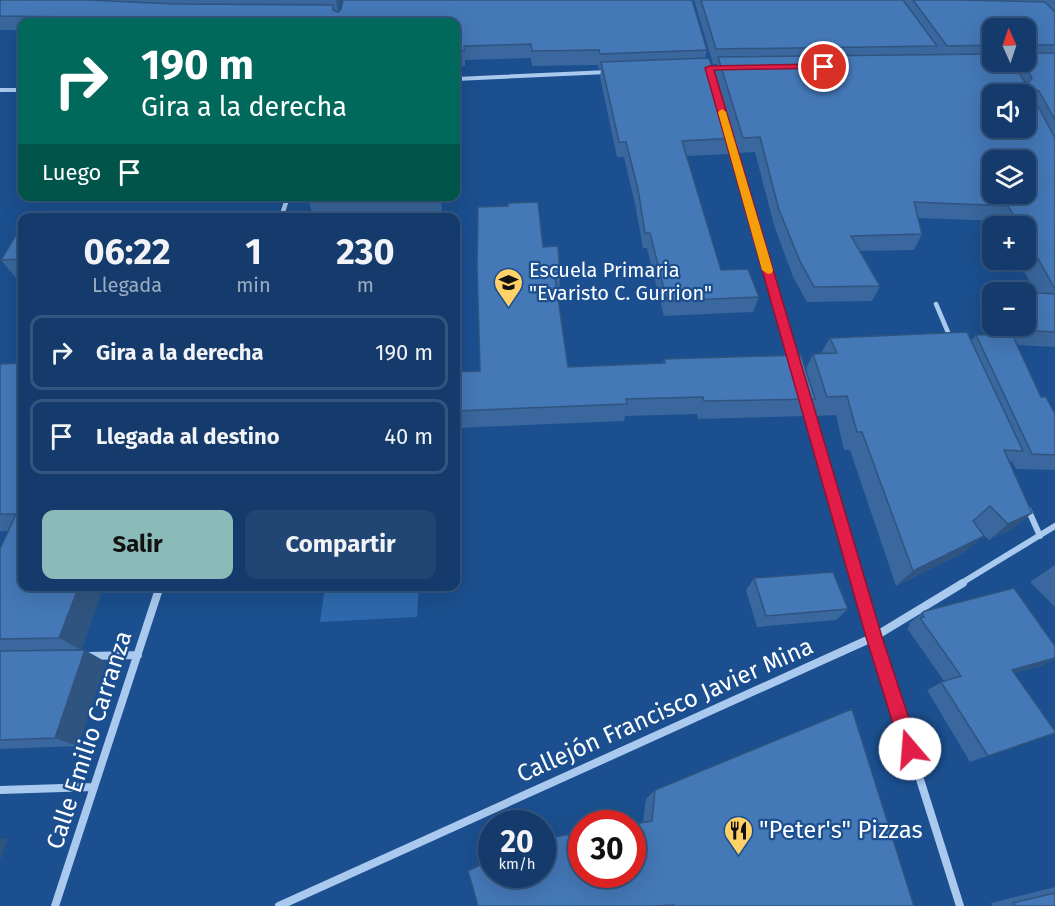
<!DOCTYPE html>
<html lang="es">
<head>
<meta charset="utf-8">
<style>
	:root { --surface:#143b6b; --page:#214673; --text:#f1f3f6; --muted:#9dadc1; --line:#33557e; --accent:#8bbbb9 }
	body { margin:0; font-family:"Fira Sans",sans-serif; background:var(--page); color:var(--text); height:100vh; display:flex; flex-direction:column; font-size:22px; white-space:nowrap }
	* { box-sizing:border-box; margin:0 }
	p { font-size:20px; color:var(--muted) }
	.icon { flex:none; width:33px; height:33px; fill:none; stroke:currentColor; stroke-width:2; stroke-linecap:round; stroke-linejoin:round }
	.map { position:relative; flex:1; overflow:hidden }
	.sheet { position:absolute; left:18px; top:213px; width:442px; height:378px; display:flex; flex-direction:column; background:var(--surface); border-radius:12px; box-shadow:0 6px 24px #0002,0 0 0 2px var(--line) }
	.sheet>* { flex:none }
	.top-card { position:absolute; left:18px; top:18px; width:442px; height:183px; border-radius:12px; box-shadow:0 6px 24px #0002,0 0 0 2px var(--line); background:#00695c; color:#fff; overflow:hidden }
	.needle { width:39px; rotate:357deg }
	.fabs { position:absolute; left:982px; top:18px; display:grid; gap:12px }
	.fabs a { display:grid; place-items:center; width:54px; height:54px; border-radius:12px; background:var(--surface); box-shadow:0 6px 24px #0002,0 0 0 2px var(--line); font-size:30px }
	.speed { position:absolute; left:478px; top:810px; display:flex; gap:12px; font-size:30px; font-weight:700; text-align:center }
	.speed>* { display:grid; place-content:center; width:78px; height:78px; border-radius:50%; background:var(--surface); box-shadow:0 6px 24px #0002,0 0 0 2px var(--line); line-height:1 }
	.speed small { font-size:15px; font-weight:400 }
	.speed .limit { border:9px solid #d22; background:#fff; color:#111 }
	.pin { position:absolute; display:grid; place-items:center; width:51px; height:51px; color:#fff; margin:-26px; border:3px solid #fff; border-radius:50%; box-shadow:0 2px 6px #0007 }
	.me { position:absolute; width:66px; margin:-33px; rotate:342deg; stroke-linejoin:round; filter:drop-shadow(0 0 4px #0008) }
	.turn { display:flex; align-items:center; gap:21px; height:126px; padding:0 24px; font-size:27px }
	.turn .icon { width:78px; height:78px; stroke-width:2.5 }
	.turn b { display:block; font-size:42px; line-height:51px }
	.then { display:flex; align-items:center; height:57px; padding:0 24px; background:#0003; gap:12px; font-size:22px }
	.eta { display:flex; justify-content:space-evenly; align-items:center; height:102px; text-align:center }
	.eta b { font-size:36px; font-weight:700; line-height:42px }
	.cta { display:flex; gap:12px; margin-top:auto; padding:12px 24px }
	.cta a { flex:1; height:69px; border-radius:12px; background:var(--accent); color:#111; font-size:24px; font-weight:700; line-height:69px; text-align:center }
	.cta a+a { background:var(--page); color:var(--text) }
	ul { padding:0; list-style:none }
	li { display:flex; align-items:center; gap:18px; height:75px; margin:0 12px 9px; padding:0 12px; border:3px solid var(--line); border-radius:12px }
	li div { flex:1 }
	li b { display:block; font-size:22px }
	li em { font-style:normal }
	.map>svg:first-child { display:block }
	.green { fill:#2e69ad }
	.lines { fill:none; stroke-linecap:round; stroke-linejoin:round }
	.street-far3 { stroke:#a9c9ee; stroke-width:4 }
	.street-far2 { stroke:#a9c9ee; stroke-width:4.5 }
	.street-far1 { stroke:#a9c9ee; stroke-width:6 }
	.street { stroke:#a9c9ee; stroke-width:8 }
	.wall { fill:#3a679d; fill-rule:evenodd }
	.shaded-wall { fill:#305480 }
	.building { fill:#4478b7; stroke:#305480; stroke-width:1.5; fill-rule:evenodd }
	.route { fill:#e11d48; stroke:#92132f; stroke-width:1.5 }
	.slow { fill:#f59e0b }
	.labels { text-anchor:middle; stroke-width:4.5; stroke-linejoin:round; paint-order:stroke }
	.poi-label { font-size:20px; fill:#fff; stroke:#1b4f8f; text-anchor:start }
	.near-street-label { font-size:24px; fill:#fff; stroke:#1b4f8f }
	.near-poi-label { font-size:24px; fill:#fff; stroke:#1b4f8f; text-anchor:start }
</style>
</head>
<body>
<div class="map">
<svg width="1055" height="906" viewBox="0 0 1055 906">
	<rect width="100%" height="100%" fill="#1b4f8f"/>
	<path class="green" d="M325,586L419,587L417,617L320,622Z"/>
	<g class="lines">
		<path class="street-far3" d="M456,79L608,72
			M0,90H22
			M730,139L732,147"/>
		<path class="street-far2" d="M732,145L788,337
			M281,218L288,196
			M936,304L950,337"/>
		<path class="street-far1" d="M787,335L795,362
			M950,335L951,338
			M807,404L859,584
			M1028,509L1040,536
			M960,584L1055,526"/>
		<path class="street" d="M858,583L960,906
			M88,656L138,655
			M0,790L94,787
			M55,906L160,586
			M279,906L874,637L963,583"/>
	</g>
	<path class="wall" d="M0,0H341L338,11H335L338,12L341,9L343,0H692L707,50L705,58H709L734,138L730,154L686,156L721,270L748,269L759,297L753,312L664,316L647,248H643L635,204L624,157H617L600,77L601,69H599L598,65L532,66L531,58L465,60V66H456V22H22V30H0Z
		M694,0H1055V347L1017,345L1041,397L1055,414V470L1016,469L1012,461L1010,463L1032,513L1012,529L989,540L982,533L965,552L896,586L850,450H844L836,415L816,416L812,403L805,416L698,419L697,414L625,416L624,421L456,428V372L480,371L543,247L560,277L559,295H558L568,367L663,363L664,359L806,369L813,354L821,353L830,338L971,341L976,335H987V306L993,298V326H1026L1036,293L1018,260H1026V226H1001L998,221L918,218L922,234L914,250L860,251L880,286L872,301L807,302L793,277L774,225L755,152L739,153L715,72L717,64H713ZM993,28H1026V62H993Z
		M309,196H442V211L313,215L308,200Z
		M22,225V283H20L1,260Z
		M0,364L22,586H104L81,650L106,662L78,746L0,749V549L8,531H0Z
		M1055,565V607L1030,582Z
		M754,578L848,609L836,620L757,627L746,590Z
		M925,611L1044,665L1014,673L1055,733L970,762L927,690L944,681L907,628L910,626L909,623Z
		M655,790L914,906H663L643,822L646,799Z
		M1055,887V906H992L991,903Z"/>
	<path class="shaded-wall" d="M336,0H341L338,11Z
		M440,196H442V211Z
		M1032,513L1012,529L989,540L1008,524Z
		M984,536L965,552L896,586L913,571Z
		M79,586H104L81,650L59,638Z
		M85,650L106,662L78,746L55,738Z
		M1055,658V659L1044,665L995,678L1012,670Z
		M0,838L8,839L0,861Z"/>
	<path class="building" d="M0,0H88L175,4L333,5V10L338,12L341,9L343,0H692L707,50L600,54L599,50L532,51L531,44L464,46V51L456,52V22H174L175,21H155L157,18L0,16Z
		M701,0H903L937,46L716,49Z
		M913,0H963L1045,2L1055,12V45H1026V28H993V45L947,46Z
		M1026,53H1055V120L1039,91L1034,89L1032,95L1055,138V289L1026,237V226H1020L1008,206L914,202L922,234L851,236L880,286L814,287L800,261L779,210L760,137L743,138L718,57L993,54V62H1013L1024,81L1028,83L1032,78L1023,62H1026ZM993,94H1026V128H993ZM993,160H1026V194H993Z
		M709,58L734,138L682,141L721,270L748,269L759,297L667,301L650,233H645L638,189L626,142H619L601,62Z
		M309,196H407L308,200Z
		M538,202L543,247L558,246L560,277H555L568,367L665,363L664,359L801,355L815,399L704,401L703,397L626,399L627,404L456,411V372L480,371L477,266L478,207L508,206V203Z
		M203,212L201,218H86Z
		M22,225V259L1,260Z
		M998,291L1026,292H998Z
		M1026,292L1055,294V332L999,329V326H1026Z
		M967,332L1023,451L1004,450L1032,513L1008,524L990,506L973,521L984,536L913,571L862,432H857L847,396L827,397L813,354L837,353L830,338Z
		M1012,334L1041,397H1046L1055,414V455L1032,454L976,335Z
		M22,363V586H79L59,638L0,639V549L16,514H0V364Z
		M833,572L848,609L766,616L754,578Z
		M1014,588L1055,646V658L1012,670L1055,731V733L988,756L941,682L961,676L920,618L924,617L922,613L925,611Z
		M85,650L55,738L0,740V651Z
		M852,709L914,906H674V905L654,906H478L468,871L492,859V874H543V839L582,832V874H633V824L652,821L655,790Z
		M1055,893V906H1015L1013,903Z"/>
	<path class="route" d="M824,64L828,67L826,68L714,70L882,637L919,749L916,755L910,758L903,755L901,749L866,637L705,68L709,66Z"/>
	<path class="slow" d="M722,109L726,112L773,270L772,273L768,274L762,270L718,112Z"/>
	<defs>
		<symbol id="university-pin" viewBox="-11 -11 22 30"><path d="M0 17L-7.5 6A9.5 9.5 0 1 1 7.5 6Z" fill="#ffd166" stroke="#1b4f8f"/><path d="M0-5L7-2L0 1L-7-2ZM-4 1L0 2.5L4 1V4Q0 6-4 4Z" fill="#111"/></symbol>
		<symbol id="restaurant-pin" viewBox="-11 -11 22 30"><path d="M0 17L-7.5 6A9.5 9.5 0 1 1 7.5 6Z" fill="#ffd166" stroke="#1b4f8f"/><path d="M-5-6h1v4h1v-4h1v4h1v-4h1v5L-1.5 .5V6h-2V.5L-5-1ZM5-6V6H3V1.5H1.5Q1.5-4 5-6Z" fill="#111"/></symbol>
	</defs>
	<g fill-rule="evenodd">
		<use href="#university-pin" x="492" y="266" width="33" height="45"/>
		<use href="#restaurant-pin" x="722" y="814" width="33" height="45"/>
	</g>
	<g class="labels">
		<g class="poi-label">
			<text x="529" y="277">Escuela Primaria<tspan x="529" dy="23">"Evaristo C. Gurrion"</tspan></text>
		</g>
		<g class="near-street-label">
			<text transform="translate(665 710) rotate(-24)" y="8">Callejón Francisco Javier Mina</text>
			<text transform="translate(89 740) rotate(-72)" y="8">Calle Emilio Carranza</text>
		</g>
		<g class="near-poi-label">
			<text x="759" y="838">"Peter's" Pizzas</text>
		</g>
	</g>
</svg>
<div class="fabs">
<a><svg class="needle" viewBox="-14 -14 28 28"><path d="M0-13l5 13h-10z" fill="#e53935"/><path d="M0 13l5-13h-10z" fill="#9dadc1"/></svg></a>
<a><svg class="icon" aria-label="sound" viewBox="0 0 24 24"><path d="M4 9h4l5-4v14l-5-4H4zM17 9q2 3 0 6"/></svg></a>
<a><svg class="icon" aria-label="layers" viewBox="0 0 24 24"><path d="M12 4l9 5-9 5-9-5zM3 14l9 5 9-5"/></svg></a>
<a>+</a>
<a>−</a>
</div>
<div class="speed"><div>20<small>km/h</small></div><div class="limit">30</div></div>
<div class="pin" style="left:824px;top:67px;background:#d93025"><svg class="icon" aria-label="arrive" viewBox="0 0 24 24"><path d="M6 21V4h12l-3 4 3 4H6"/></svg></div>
<svg class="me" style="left:910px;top:749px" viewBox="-20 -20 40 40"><circle r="19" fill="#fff"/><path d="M0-13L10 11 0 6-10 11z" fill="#e11d48"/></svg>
<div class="top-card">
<div class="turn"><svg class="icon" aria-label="right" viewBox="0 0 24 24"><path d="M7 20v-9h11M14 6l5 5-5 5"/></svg><div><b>190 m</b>Gira a la derecha</div></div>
<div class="then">Luego<svg class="icon" aria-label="arrive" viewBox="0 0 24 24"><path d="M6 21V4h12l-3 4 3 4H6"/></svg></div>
</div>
<section class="sheet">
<div class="eta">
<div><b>06:22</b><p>Llegada</p></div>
<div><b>1</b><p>min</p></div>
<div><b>230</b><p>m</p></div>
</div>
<ul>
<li><svg class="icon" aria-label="right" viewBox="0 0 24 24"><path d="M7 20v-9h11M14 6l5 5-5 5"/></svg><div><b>Gira a la derecha</b></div><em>190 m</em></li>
<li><svg class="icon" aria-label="arrive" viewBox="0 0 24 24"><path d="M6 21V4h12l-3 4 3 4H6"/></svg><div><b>Llegada al destino</b></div><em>40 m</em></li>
</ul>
<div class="cta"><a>Salir</a><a>Compartir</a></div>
</section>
</div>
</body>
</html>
